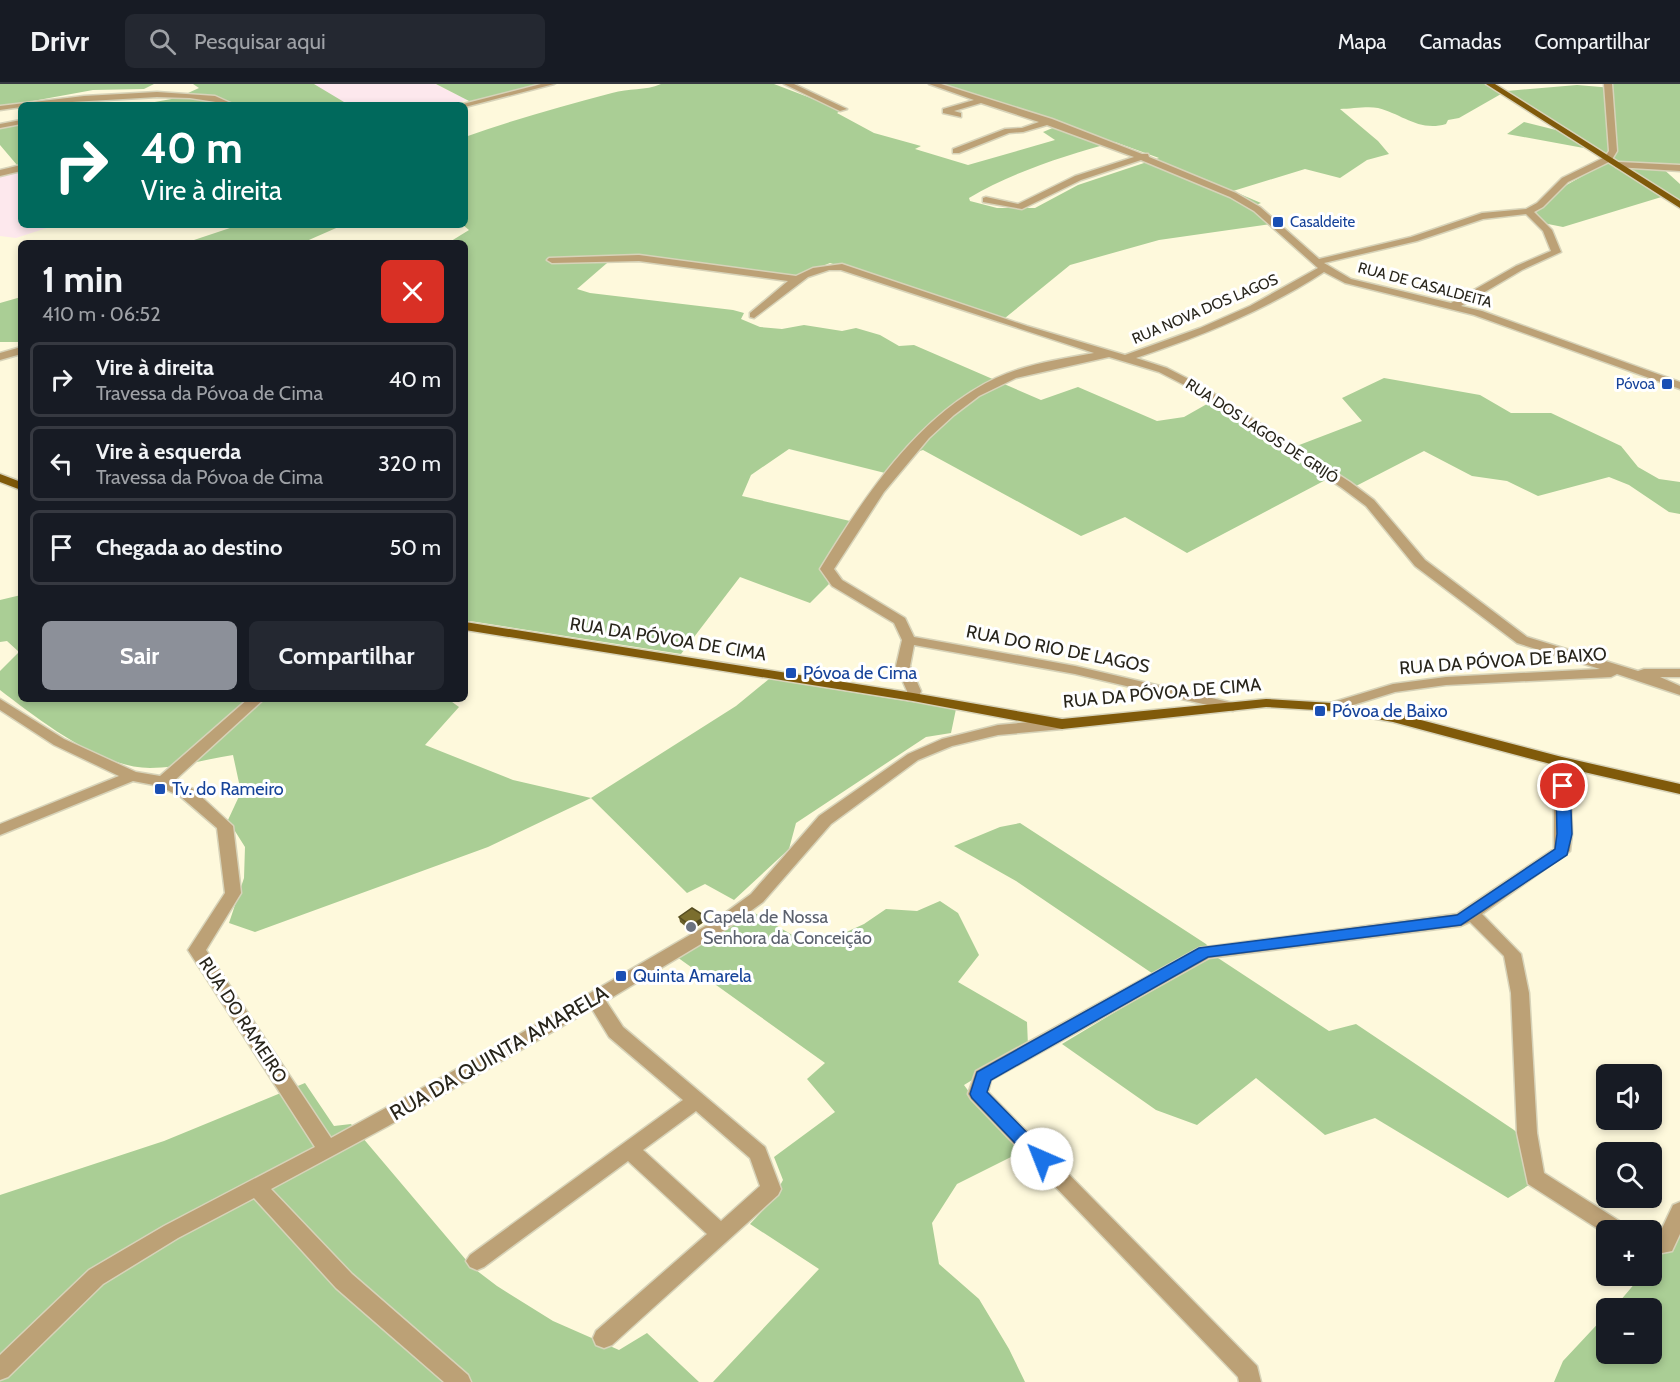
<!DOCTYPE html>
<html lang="pt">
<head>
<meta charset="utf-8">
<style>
	:root { --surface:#171b24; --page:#242831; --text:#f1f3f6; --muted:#9ea1a6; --line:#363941; --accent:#8c9099 }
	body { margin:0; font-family:Cabin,sans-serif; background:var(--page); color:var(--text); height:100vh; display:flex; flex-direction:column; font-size:22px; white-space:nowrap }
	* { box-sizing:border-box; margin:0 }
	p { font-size:20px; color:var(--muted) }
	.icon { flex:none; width:33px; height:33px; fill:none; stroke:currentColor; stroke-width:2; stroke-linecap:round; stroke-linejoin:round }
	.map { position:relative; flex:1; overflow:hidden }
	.sheet { position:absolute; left:18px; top:156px; width:450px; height:462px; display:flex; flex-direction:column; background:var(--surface); border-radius:9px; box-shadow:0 3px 9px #0003 }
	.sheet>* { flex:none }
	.top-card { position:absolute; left:18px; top:18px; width:450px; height:126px; border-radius:9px; box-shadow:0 3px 9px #0003; background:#00695c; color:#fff; overflow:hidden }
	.fabs { position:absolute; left:1596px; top:980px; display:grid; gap:12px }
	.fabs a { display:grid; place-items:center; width:66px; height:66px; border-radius:9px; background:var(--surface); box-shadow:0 3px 9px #0003; font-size:30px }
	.pin { position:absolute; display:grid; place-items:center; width:51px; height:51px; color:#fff; margin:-26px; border:3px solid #fff; border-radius:50%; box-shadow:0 2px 6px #0007 }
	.me { position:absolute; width:66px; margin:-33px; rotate:316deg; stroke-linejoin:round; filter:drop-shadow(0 0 4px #0008) }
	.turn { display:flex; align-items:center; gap:21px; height:126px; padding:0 24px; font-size:27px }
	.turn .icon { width:78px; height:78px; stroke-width:2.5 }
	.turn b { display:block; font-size:42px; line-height:51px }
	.round { display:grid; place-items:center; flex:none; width:63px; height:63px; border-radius:9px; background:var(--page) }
	.summary { display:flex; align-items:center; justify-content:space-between; height:102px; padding:0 24px }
	h1 { font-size:36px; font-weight:800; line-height:45px }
	.action { display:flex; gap:12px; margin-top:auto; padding:12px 24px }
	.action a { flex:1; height:69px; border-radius:9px; background:var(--accent); color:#fff; font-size:24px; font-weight:800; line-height:69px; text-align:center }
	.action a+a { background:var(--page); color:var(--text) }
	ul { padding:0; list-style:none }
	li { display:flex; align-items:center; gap:18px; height:75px; margin:0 12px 9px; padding:0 12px; border:3px solid var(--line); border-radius:9px }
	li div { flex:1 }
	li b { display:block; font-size:22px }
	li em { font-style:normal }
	header { display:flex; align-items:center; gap:36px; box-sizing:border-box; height:84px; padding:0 30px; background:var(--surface); border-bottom:2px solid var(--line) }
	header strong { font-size:28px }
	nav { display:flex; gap:33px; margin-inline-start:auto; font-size:21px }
	.search { width:420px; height:54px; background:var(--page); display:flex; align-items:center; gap:15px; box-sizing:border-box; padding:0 21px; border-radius:9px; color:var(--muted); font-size:22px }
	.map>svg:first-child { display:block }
	.industrial { fill:#fde8ed }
	.forest { fill:#aace95; fill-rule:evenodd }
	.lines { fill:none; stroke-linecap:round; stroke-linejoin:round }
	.minor-casing { stroke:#d7d3b9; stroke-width:3 }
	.major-casing { stroke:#d7d3b9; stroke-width:3 }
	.minor { fill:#bca176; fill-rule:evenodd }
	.major { fill:#805a0a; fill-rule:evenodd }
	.wall { fill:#6a5f28 }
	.shaded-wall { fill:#564d20 }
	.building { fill:#7b6e2e; stroke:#564d20; stroke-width:1.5 }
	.route { fill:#1a73e8; stroke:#114b97; stroke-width:1.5 }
	.transit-dot { fill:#1a4fb4; stroke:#fff; stroke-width:2 }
	.worship-dot { fill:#6b7280; stroke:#fff; stroke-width:2 }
	.labels { text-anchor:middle; stroke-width:6; stroke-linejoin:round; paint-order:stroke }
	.far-transit-label { font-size:15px; fill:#164399; stroke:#fff; text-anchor:start }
	.far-street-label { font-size:15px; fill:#28251b; stroke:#fff }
	.street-label { font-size:18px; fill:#28251b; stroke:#fff }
	.transit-label { font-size:18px; fill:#164399; stroke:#fff; text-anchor:start }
	.worship-label { font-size:18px; fill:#5b616d; stroke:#fff; text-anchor:start }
	.near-street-label { font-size:21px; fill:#28251b; stroke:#fff }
</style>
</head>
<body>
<header>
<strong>Drivr</strong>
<div class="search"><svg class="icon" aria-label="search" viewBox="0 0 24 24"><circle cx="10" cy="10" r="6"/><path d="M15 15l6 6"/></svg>Pesquisar aqui</div>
<nav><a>Mapa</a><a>Camadas</a><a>Compartilhar</a></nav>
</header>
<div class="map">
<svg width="1680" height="1298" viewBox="0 0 1680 1298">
	<rect width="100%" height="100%" fill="#fef9dc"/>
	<path class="industrial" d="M314,0H435L468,16L448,21H347Z
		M21,85V141H56L16,154L0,152V90Z"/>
	<path class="forest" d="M0,0H154L144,5L93,6L0,23Z
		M193,0H314L349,21H138L177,14L199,4Z
		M436,0H557L497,15L471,18Z
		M661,0H774L842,26L837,29L874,49L921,62L915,65L968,81L1055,56L1043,48L1062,40L938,0H1495L1507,7L1577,1L1613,4V0H1680V81L1660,82L1680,100V117L1668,111L1563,143L1543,139L1536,128L1554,108L1613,75L1600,67L1507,50L1524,38L1568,49L1501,10L1459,34L1448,36L1446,40C1419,48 1402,30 1378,24C1367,22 1351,25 1340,25L1378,57L1389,70L1367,76L1340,94L1305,85L1233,107L1261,119L1251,123L1271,140L1159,156L1070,181L1005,234L830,179L795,193L614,173L577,205L590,209L733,226L744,229L741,235L760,243L782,245L804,241L842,247L856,244L880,251L899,262L914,261L1041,316L1078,303L1157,337L1184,333L1214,316L1294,363L1362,337L1342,314L1384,294L1480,311L1511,329H1551L1621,362L1638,383L1659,395L1680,398V430L1669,428L1629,401L1609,393L1538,412L1507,397L1472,392L1424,367L1356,402L1337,390L1187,469L1125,433L1081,452L923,366L911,370L885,389L789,365L751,391L742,412L850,437C839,456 821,477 829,500L810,519L740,493L681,570L470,537L465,544V159H448L469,146L463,141H465V53C513,36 562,22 612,9C629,4 645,7 661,0ZM1115,58L1159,74L1078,101L1035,124H997L970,117L969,114C1013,88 1066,71 1115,58Z
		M21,39V80L17,81L0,61V42Z
		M239,141H343L302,159H185Z
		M21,213V258H0V219Z
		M21,511V615H448L459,623L425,661L513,696L591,714L736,622L769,595L956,625L951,649L926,653L796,739L789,765L734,816L705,800L687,809L591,714L488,763L255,848L229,839L244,794L245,763L228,736L241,708L233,671C206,675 177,684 150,684C100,684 38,635 0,606V587L19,568L7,557L0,558V516Z
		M1020,739L1206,860L1218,874L1329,947L1356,940L1514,1046L1538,1069L1542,1093L1508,1114L1375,1034L1325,1051L1256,994L1197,1041L1156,1026L1062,960L1165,898L1016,797L954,762L1000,743Z
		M940,817L958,829L979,871L958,898L1027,938L1028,962L964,1001L983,1027L1027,1065L957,1100L932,1139L939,1180L979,1215L1009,1265L1025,1298H713L819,1185L750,1140L771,1118L783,1096L774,1073L835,1028L807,995L825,979L677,873L753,828L806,859L831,855L864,840L886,825L917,827Z
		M305,999L334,1042L351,1040L472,1183L497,1202L553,1237L619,1266L647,1249L699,1298H0V1111L164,1057Z
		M1680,1146V1298H1554L1563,1277L1606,1231V1269H1652V1224H1614L1642,1191H1652V1177Z"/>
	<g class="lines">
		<defs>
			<path id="minor" d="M541,0H554L465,23L459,21Z
				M784,0H794L847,25L840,27Z
				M929,0H941L1052,35L1142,70H1148L1149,73L1236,109L1260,123L1319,175L1411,153L1482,129L1526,125L1537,119L1562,94L1605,73L1609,67L1604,0H1612L1617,67L1611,77L1568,98L1543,123L1534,128L1552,146L1561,168L1522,186L1461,222L1482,227L1680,298V305L1474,231L1345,199L1324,188C1266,226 1202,252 1136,274L1167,284L1202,302L1350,398L1374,416L1425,476L1527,553L1638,587L1644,585H1680V593H1660L1680,602V611L1617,590L1611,593L1446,601L1395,608L1337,626H1327L1325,623L1327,620L1393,600L1446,593L1600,585L1517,559L1415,482L1366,422L1342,404L1194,306L1159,288L1109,273L1016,294L979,312L954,331L929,354L884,408L834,485L842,496L905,534L914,553L1075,582L1233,619L1240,623L1233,627L1075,590L914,561L910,582L921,607L918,616H908L907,607L896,582L902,556L894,539L832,502L820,485C864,413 918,331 996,294C1026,280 1062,275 1094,269L841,186H829L808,193L754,234L750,233V229L788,197L639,177L552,179L547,176L549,174L639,171L796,192L813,184L842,180L1027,242L1125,271L1200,244L1250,222L1318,184L1254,127L1230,113L1141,76L1081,96L1022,125L983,118V114L986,113L1018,120L1075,92L1134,73L1047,41L1023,48L1009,49L959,69H953V65L1005,45L1022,44L1039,38L981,19L954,27L961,29V33L943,29V25L974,16ZM1526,130L1543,147L1551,167L1516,182L1451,219L1351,195L1324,179L1417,157L1483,135Z
				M157,8L215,12L235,21L190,14L157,13L21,21V23L0,26V22L84,12Z
				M21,36V40L0,44V40Z
				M1619,78L1680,81V87L1616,83L1615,81Z
				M21,81V87L0,92V86Z
				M21,263V270L0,276V269Z
				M0,615L64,655L136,688L160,692L248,615H264L174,697L193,705L233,742L241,809L206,866L331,1054L506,958L714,837L751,810L819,732L908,670L942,655L998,641L1062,635L1069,640L1062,645L998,651L952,662L918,676L831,740L763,818L726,845L606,917L623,943L765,1063L781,1105L778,1111L612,1261L604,1264L596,1261L593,1254L596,1247L707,1150L628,1077L484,1183L477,1186L470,1183L466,1177L470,1171L683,1016L609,953L592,925L388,1042L271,1105L352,1190L468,1291L471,1298H444L336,1204L254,1114L178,1154L103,1200L8,1293L0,1296V1271L89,1186L164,1142L315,1063L188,866L225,809L217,744L181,713L159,702L133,697L0,751V740L119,692L54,661L0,626ZM696,1027L750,1074L760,1102L721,1137L643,1066Z
				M1562,673L1570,678L1572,750L1570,767L1482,830L1521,870L1529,909L1537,1049L1544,1089L1624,1140L1627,1146H1606V1150L1528,1100L1517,1049L1511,909L1504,872L1470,838L1461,842L1209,874L991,996L988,1008L1257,1282L1261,1298H1239L1238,1293L971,1015L968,1010L976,987L1199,864L1457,830L1554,765V678Z
				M1680,1118V1150L1672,1167L1652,1171V1153H1658L1673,1121Z"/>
			<path id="major" d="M1486,0H1495L1680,117V124Z
				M0,390L21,398V406L0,398Z
				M465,538L913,609L1062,635L1266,615L1332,619L1394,629L1562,673L1680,700V710L1562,683L1393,638L1332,627L1266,623L1062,645L913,617L465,546Z"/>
		</defs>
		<use href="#minor" class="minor-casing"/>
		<use href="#major" class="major-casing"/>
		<use href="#minor" class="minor"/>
		<use href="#major" class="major"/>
	</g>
	<path class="wall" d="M679,833L705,837L691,847L680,838Z"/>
	<path class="shaded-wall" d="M705,832V837L691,847V842Z"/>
	<path class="building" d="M692,824L705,832L691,842L679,833Z"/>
	<path class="route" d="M1563,698L1570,702L1572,750L1567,771L1461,841L1208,873L991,996L987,1008L1048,1070L1051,1075L1048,1081L1042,1083L1036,1081L972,1014L970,1010L977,988L1199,864L1457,831L1555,765L1557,750L1556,702Z"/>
	<g class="transit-dot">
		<rect x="1272" y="132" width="12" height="12" rx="3"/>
		<rect x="1661" y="294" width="12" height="12" rx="3"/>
		<rect x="785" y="583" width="12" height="12" rx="3"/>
		<rect x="1314" y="621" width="12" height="12" rx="3"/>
		<rect x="154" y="699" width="12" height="12" rx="3"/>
		<rect x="615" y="886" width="12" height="12" rx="3"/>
	</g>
	<circle class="worship-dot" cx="691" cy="843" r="6"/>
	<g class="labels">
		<g class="far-transit-label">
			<text x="1290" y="143">Casaldeite</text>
			<text x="1655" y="305" text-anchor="end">Póvoa</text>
		</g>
		<g class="far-street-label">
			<text transform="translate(1425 201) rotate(15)" y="5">RUA DE CASALDEITA</text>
			<text transform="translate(1205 225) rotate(-23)" y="5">RUA NOVA DOS LAGOS</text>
			<text transform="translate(1262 347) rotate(33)" y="5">RUA DOS LAGOS DE GRIJÓ</text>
		</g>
		<g class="street-label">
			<text transform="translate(668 555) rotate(9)" y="6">RUA DA PÓVOA DE CIMA</text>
			<text transform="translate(1058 565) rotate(11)" y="6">RUA DO RIO DE LAGOS</text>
			<text transform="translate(1503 577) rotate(-4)" y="6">RUA DA PÓVOA DE BAIXO</text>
			<text transform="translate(1162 609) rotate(-5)" y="6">RUA DA PÓVOA DE CIMA</text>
			<text transform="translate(243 936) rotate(57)" y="6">RUA DO RAMEIRO</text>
		</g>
		<g class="transit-label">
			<text x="803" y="595">Póvoa de Cima</text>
			<text x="1332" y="633">Póvoa de Baixo</text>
			<text x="172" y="711">Tv. do Rameiro</text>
			<text x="633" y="898">Quinta Amarela</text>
		</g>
		<g class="worship-label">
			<text x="703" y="839">Capela de Nossa<tspan x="703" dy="21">Senhora da Conceição</tspan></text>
		</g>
		<g class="near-street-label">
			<text transform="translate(499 969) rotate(-30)" y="7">RUA DA QUINTA AMARELA</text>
		</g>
	</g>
</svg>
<div class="fabs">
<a><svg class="icon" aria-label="sound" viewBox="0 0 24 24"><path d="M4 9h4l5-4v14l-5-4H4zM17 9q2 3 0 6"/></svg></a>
<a><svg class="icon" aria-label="search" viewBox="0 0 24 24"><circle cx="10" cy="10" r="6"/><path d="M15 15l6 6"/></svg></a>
<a>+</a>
<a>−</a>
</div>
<div class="pin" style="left:1563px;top:702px;background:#d93025"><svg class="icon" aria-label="arrive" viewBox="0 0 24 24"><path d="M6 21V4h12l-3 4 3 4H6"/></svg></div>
<svg class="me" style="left:1042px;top:1075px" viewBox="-20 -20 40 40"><circle r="19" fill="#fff"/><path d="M0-13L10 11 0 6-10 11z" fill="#1a73e8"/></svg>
<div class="top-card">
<div class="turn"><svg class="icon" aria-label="right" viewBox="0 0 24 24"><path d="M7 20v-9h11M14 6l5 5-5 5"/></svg><div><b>40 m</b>Vire à direita</div></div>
</div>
<section class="sheet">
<div class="summary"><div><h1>1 min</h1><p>410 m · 06:52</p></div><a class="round" style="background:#d93025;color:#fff"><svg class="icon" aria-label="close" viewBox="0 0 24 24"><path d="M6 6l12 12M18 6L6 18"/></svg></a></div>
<ul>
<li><svg class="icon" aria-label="right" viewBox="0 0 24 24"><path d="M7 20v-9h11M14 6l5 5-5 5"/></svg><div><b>Vire à direita</b><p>Travessa da Póvoa de Cima</p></div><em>40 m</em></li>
<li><svg class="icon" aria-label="left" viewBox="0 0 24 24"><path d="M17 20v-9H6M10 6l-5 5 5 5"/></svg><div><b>Vire à esquerda</b><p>Travessa da Póvoa de Cima</p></div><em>320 m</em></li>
<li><svg class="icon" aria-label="arrive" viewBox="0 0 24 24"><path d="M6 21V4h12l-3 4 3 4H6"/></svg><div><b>Chegada ao destino</b></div><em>50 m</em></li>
</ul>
<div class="action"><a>Sair</a><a>Compartilhar</a></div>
</section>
</div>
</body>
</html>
